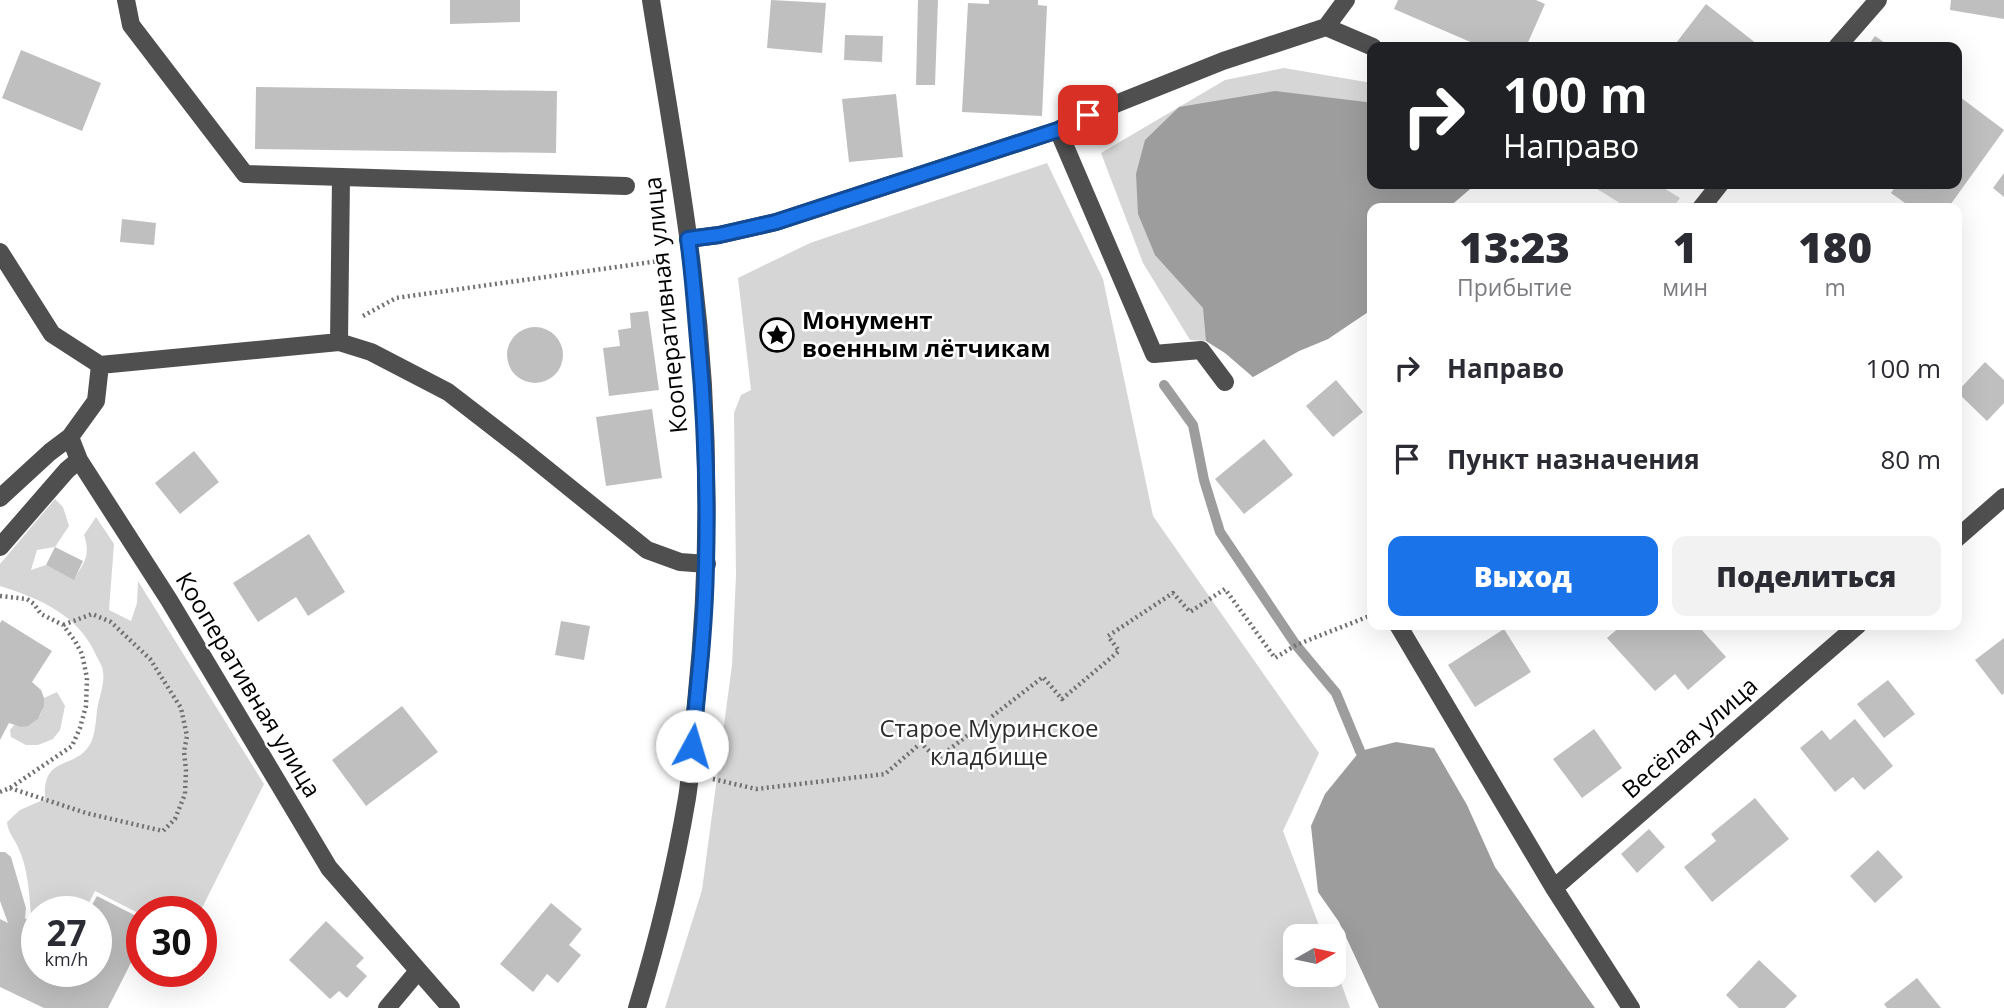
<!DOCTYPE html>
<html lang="ru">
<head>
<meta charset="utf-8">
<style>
	:root { --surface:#fff; --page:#f2f2f3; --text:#2b2b33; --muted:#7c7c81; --accent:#1a73e8 }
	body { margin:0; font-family:"Open Sans",sans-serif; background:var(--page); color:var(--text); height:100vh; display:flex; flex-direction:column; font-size:26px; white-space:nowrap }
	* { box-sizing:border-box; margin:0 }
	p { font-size:23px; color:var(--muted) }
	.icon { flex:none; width:38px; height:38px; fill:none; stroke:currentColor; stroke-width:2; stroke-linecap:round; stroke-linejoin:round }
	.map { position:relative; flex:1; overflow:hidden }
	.side { position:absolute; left:1367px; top:203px; width:595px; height:427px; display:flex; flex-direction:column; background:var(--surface); border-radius:14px; box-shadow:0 7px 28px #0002 }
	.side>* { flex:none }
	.hud { position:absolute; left:1367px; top:42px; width:595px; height:147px; border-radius:14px; box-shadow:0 7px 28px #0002; background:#202124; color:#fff; overflow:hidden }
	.needle { width:46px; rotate:81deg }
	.tools { position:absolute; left:1283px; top:924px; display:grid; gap:14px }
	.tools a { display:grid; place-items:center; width:63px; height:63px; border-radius:14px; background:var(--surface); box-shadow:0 7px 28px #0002; font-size:35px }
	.speed { position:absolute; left:21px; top:896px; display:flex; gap:14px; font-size:35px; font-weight:700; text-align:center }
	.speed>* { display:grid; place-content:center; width:91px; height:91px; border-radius:50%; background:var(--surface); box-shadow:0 7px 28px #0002; line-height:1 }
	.speed small { font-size:18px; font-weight:400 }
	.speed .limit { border:10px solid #d22; background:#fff; color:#111 }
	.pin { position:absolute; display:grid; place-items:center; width:60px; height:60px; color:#fff; margin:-30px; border-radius:14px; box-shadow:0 4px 10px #0006 }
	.me { position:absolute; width:77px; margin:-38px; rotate:6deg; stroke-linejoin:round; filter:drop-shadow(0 0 5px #0008) }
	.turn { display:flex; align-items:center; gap:24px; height:147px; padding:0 21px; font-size:32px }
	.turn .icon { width:91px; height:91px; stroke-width:2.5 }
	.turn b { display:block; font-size:49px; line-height:60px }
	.eta { display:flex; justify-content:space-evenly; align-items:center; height:119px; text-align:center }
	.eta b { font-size:42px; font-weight:800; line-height:49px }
	.cta { display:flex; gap:14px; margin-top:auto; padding:14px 21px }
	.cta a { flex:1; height:80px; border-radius:14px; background:var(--accent); color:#fff; font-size:28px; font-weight:800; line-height:80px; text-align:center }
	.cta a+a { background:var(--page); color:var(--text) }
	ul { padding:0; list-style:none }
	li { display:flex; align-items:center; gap:21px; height:91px; padding:0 21px }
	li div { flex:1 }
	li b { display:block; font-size:26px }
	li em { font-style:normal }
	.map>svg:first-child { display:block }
	.green { fill:#d6d6d6 }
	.water { fill:#9d9d9d }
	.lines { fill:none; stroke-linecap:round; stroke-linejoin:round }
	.stream { stroke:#9d9d9d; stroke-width:10 }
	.building { fill:#bfbfbf }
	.path { stroke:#717171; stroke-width:4.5; stroke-dasharray:2 3.5; stroke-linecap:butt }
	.minor { stroke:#4f4f4f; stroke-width:18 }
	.route-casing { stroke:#114b97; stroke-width:18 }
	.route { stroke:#1a73e8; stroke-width:12 }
	.labels { text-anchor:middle; stroke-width:5; stroke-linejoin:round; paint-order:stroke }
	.street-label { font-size:24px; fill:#000; stroke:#fff }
	.poi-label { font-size:24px; font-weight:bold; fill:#000; stroke:#fff; text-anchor:start }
	.park-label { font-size:24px; fill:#2d2d2d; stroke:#fff }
</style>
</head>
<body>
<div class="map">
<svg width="2004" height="1008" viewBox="0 0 2004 1008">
	<rect width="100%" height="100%" fill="#fff"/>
	<path class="green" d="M1284,68L1372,83V307L1368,312L1328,339L1299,351L1253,377L1225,353L1206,341L1190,340L1143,263L1101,153L1225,80Z
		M1047,163L1103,279L1153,516L1319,753L1283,831L1323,936H1295V975H1334V963L1350,1008H665L702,890L732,665L736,575L734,413L741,395L751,390L738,278L810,243Z
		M1589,184H1657L1680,198L1673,208H1628Z
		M55,499L63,507L69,526L55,547L37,550L31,570L46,565L74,579C84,563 91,555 84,535L96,517L114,544L109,610L131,621L137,603L138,581L264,784L200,912H142V915L95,891L84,912H37V917L31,914C29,892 28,868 18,847C14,838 8,833 7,822L20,810L45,799C42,755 73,770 89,746C95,738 96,720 97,710C99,698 105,683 103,672C103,667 99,661 97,657C79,615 41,599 0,586V564Z
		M57,692L65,706L60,730L53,739L38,745H26L11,737L10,730L14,725C33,729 44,717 44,698Z"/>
	<path class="water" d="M1275,91L1366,102L1372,105V184H1476L1448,208H1372V307L1368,312L1328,339L1299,351L1253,377L1225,353L1206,341L1203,308L1155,255L1138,214L1136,174L1145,140L1179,107Z
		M1396,742L1434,748L1467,805L1495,867L1595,1008H1379L1339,922L1318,892L1311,826L1325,794L1360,751Z"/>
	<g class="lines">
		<path class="stream" d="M1164,385L1193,425L1204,480L1220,532L1296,645L1336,693L1360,751"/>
	</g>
	<path class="building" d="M450,0H520V22L450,24Z
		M771,0L826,3L822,53L767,48Z
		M918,0H938L935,85H916Z
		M989,0H1038V5L1047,6L1042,116L962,112L968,3L989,4Z
		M1398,0H1536L1545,4L1526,47H1482L1394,9Z
		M1951,0H2004V19L1950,10Z
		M1706,4L1757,44L1754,47H1673Z
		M845,35L883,36L882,62L844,60Z
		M1875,36L1891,47H1867Z
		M21,50L101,83L82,131L2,98Z
		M256,87L557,91L556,153L255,149Z
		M896,94L903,157L849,162L842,99Z
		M1956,94L2004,130L1948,208H1912L1891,193L1897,184H1956Z
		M2004,173V197L1993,188Z
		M122,219L156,223L154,245L120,242Z
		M648,311L659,390L609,396L603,348L620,346L618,330L631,328L630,313Z
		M507 355a28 28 0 1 1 56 0a28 28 0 1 1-56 0Z
		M1985,362L2004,380V403L1987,421L1957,392Z
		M1336,380L1363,412L1333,437L1306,406Z
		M652,409L662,478L606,486L596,417Z
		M1264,439L1293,475L1244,514L1215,479Z
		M194,451L219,482L180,514L155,483Z
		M309,534L345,592L308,616L296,597L258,622L233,583Z
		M55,547L83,561L74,580L46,565Z
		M2,620L52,651L32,682L41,690L44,698V706L38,719L28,726L21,727L9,723L0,740V623Z
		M561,621L590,626L584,660L555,655Z
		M1622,625H1703L1700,628L1726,657L1688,690L1675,674L1655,691L1607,638Z
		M1504,629L1531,672L1475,707L1448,665Z
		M2004,638V693L2002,695L1975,660Z
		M1888,680L1915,714L1884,738L1857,704Z
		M402,706L438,752L366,806L332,760Z
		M1855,719L1893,766L1864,790L1853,777L1835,792L1800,748L1822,730L1830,740Z
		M1594,729L1622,768L1582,798L1553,759Z
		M1755,798L1789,839L1712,902L1684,867L1716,841L1711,834Z
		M1649,829L1665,847L1637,873L1621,854Z
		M1878,850L1903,877L1875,903L1850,876Z
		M0,852H5L11,857L26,908L25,919L30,918L37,922V971H96V912H88L97,896L142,919V941L108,1008H44L0,987V919L8,923L0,901Z
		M551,903L582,929L569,945L581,955L558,983L547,974L533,992L500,964Z
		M326,921L364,958L356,966L367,976L347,998L339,991L330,999L289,960Z
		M1759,960L1797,996L1785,1008H1739L1726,995Z
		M1917,978L1941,1008H1887L1884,1004Z"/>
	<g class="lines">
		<path class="path" d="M363,316L396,298L666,260
			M0,596L27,599L34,604L41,614L63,625L75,641L82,654L87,678L86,706L80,728L72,746L10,788L0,792
			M713,779L756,789L885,774L921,743L937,759L1043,677L1062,699L1119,651L1108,636L1173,593L1190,612L1225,589L1275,658L1296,645L1372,615
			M10,788L86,813L163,831L175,819L185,794L186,770L184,752L187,736L181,708L150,659L111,622L92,614L63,625"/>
		<path class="minor" d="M126,0L131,25L245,174L626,186
			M1326,27L1373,47
			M1837,47L1878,0
			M1058,130L1154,354L1201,350L1225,382
			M1701,208L1720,184
			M688,239L719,235L776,222L1058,130L1088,115L1223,61L1326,27L1346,0
			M0,252L52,334L100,365L339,342L371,352L448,392L523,450L647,550L680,562L707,564
			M339,342L341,177
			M70,437L79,460L169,600L329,868L451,1008
			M0,498L50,452L70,437L96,401L100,365
			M1956,539L2004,497
			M0,547L67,470L79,460
			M1398,625L1554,888L1631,1008
			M1554,888L1858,625
			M387,1008L418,971
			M637,1008C658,939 675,869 687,798C692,767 693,734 696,703C711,558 710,411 692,266C681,177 665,89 651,0"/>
	</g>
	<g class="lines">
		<defs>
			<path id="route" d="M692,746C698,686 705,625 706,565C708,490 705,415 698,340C695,306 693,273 688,239L719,235L776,222L1058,130L1088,115"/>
		</defs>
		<use href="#route" class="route-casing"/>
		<use href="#route" class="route"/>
	</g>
	<defs>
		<symbol id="sight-ring" viewBox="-11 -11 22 22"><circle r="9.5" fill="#fff" stroke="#000" stroke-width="1.5"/><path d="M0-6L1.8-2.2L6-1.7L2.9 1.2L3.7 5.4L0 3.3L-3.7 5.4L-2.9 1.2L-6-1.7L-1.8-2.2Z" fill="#000"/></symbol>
	</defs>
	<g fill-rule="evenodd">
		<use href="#sight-ring" x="758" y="316" width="38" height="38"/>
	</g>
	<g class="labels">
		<g class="street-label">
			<text transform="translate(666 305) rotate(-96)" y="8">Кооперативная улица</text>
			<text transform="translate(248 685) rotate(59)" y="8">Кооперативная улица</text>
			<text transform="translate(1690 738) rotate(-41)" y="8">Весёлая улица</text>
		</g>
		<g class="poi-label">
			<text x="802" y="329">Монумент<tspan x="802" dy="28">военным лётчикам</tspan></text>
		</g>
		<g class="park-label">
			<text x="989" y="737">Старое Муринское<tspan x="989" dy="28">кладбище</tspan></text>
		</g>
	</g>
</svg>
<div class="tools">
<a><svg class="needle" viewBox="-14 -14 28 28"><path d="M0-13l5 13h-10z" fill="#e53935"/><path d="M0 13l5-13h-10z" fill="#7c7c81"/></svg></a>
</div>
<div class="speed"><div>27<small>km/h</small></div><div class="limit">30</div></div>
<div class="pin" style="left:1088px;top:115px;background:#d93025"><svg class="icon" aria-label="arrive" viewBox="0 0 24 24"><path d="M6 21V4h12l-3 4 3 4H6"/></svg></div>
<svg class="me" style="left:692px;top:746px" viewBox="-20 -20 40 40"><circle r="19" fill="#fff"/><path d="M0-13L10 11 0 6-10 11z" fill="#1a73e8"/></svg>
<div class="hud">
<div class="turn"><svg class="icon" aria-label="right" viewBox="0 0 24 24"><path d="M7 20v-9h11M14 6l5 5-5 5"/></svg><div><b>100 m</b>Направо</div></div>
</div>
<section class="side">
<div class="eta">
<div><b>13:23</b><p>Прибытие</p></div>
<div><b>1</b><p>мин</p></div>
<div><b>180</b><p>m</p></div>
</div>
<ul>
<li><svg class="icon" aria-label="right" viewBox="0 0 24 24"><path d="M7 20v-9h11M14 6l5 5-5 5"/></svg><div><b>Направо</b></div><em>100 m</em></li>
<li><svg class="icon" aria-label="arrive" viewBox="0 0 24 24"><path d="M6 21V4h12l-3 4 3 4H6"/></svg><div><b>Пункт назначения</b></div><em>80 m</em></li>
</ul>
<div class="cta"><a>Выход</a><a>Поделиться</a></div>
</section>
</div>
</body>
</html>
